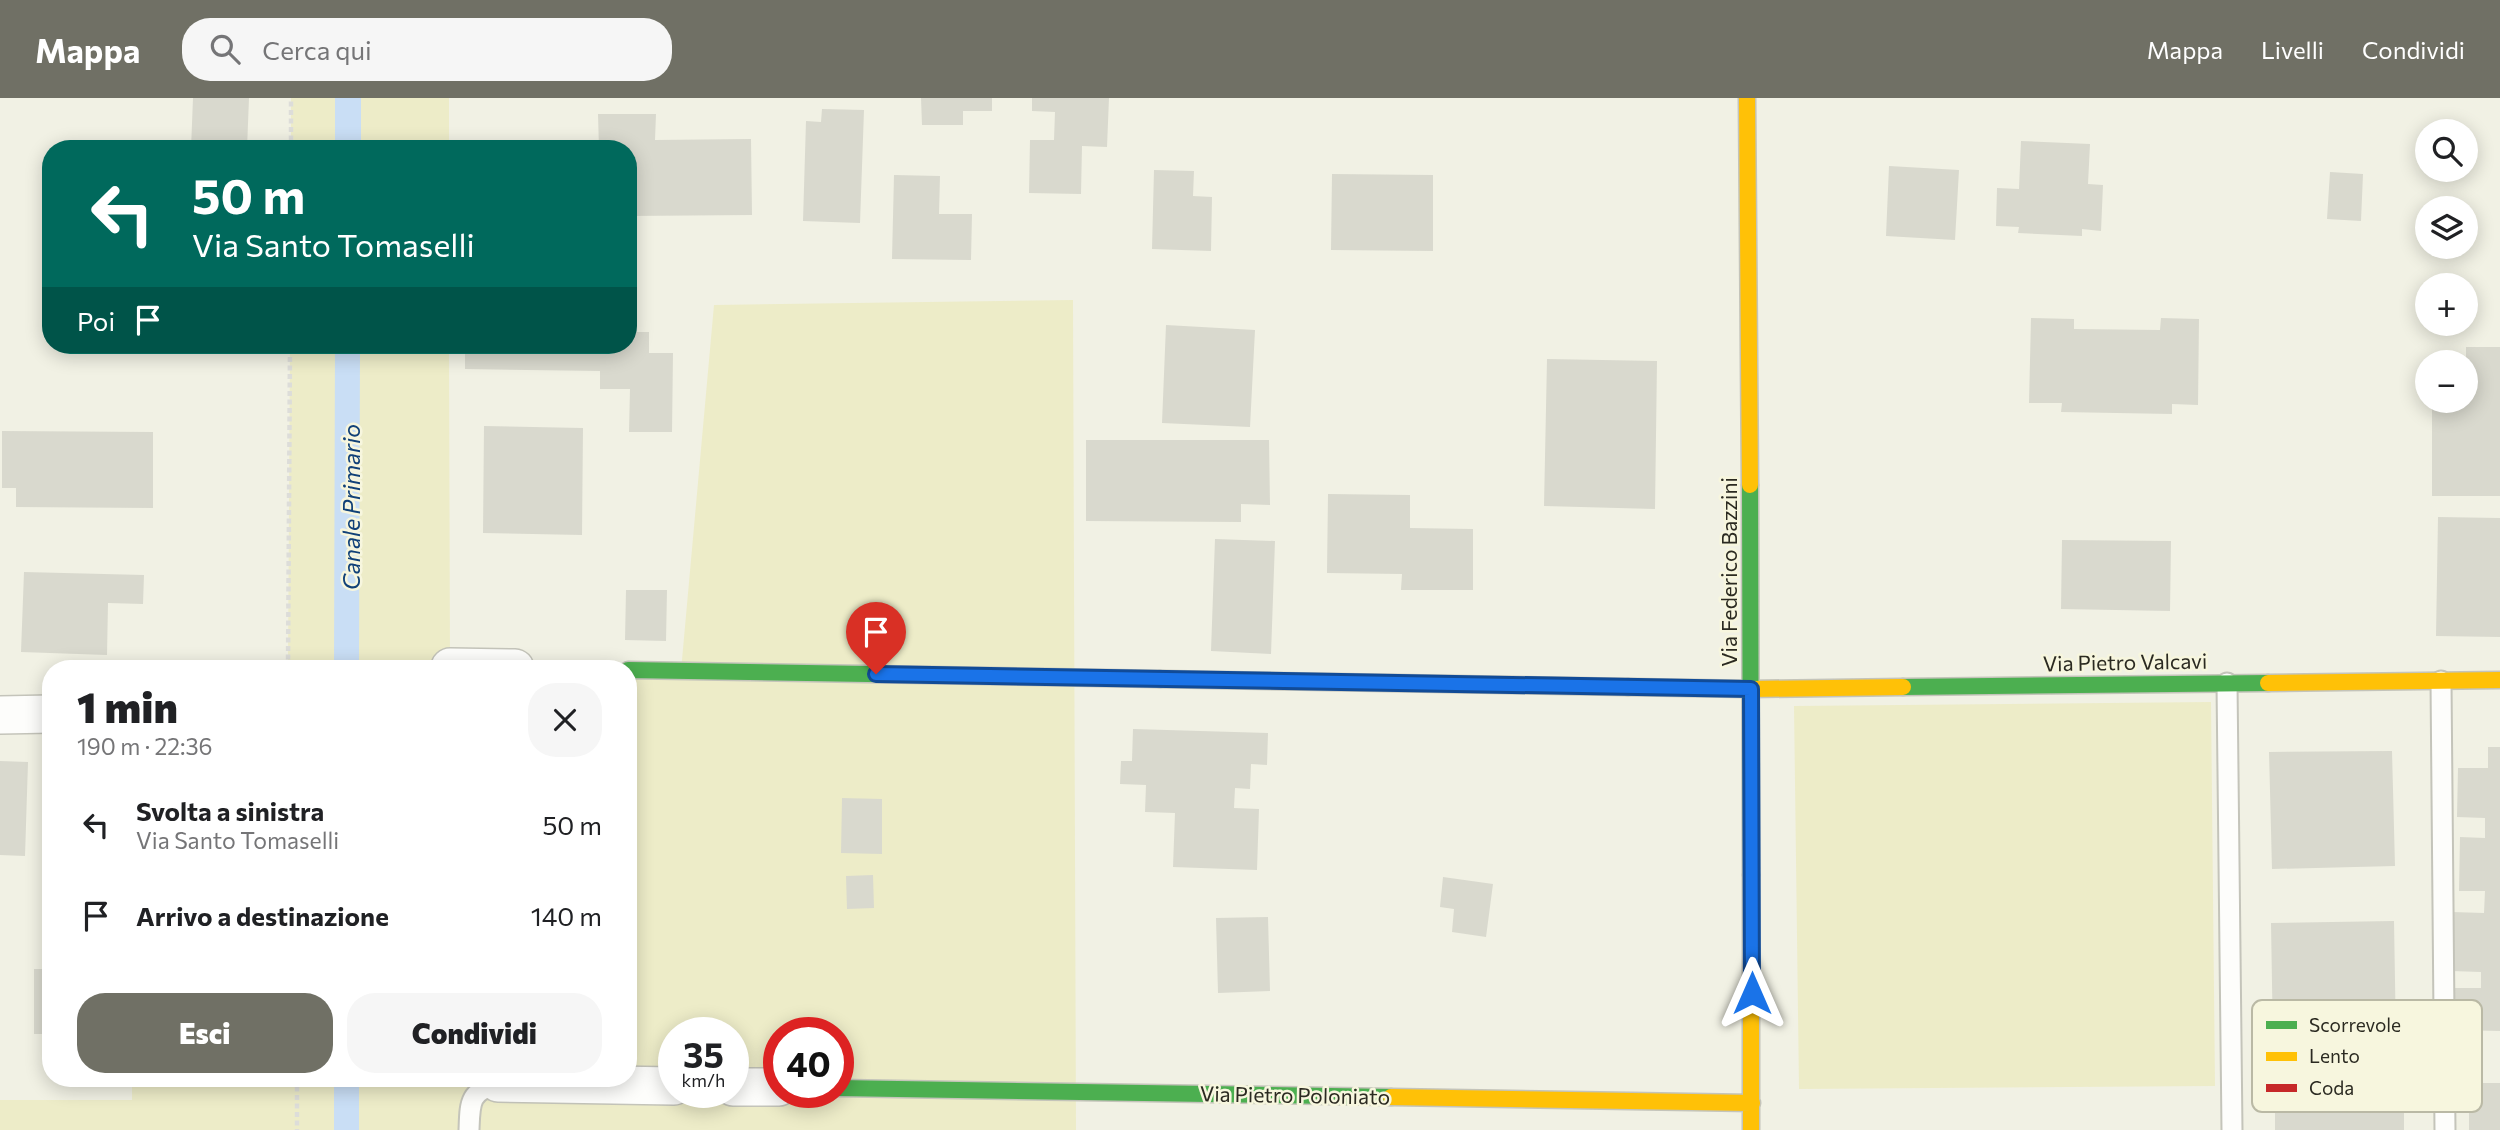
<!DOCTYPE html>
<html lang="it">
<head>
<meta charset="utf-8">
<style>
	:root { --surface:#fff; --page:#f6f6f6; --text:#202124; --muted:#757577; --accent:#707065 }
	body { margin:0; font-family:Commissioner,sans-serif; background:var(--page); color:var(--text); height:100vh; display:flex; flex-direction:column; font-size:26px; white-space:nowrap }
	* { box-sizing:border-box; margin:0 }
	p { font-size:23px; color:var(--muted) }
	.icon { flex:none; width:38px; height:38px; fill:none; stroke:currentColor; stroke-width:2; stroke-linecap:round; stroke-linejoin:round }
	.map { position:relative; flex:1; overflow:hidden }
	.details { position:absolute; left:42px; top:562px; width:595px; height:427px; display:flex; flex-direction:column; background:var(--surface); border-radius:28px; box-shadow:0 4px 18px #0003 }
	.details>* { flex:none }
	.top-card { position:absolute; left:42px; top:42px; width:595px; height:214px; border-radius:28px; box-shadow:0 4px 18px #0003; background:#00695c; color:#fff; overflow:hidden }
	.fabs { position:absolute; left:2415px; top:21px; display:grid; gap:14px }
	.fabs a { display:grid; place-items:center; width:63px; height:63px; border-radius:50%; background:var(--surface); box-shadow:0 4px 18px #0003; font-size:35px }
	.speed { position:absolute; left:658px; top:919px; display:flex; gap:14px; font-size:35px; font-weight:700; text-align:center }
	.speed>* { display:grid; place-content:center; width:91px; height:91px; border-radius:50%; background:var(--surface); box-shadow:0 4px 18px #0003; line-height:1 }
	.speed small { font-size:18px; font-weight:400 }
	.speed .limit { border:10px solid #d22; background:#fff; color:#111 }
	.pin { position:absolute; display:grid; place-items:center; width:60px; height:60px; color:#fff; margin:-72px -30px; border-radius:50% 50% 50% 0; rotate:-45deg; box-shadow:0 0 7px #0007 }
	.pin .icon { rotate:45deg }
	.me { position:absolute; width:77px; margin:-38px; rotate:0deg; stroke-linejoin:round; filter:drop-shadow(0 0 5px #0008) }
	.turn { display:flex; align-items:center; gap:24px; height:147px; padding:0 35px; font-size:32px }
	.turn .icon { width:91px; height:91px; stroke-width:2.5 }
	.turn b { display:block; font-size:49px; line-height:60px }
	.then { display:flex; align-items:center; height:66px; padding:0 35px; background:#0003; gap:14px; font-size:26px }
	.round { display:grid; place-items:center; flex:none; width:74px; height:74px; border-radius:28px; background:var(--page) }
	.summary { display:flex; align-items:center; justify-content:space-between; height:119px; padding:0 35px }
	h1 { font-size:42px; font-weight:800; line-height:52px }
	.cta { display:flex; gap:14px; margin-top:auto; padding:14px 35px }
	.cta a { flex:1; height:80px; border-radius:28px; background:var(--accent); color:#fff; font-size:28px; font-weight:800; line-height:80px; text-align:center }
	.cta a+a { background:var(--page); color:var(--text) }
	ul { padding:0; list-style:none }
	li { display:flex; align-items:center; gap:21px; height:91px; padding:0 35px }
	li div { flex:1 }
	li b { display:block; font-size:26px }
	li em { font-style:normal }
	header { display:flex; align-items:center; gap:42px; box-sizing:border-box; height:98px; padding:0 35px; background:var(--accent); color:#fff }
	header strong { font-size:33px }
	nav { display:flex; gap:38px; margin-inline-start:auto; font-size:24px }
	.search { width:490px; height:63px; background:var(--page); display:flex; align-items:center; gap:18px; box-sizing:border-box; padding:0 24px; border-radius:28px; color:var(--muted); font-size:26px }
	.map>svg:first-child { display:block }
	.green { fill:#edecc8; fill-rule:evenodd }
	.water { fill:#c9def5 }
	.building { fill:#d9d9ce }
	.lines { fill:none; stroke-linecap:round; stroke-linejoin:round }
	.lane-casing { stroke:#c4c4ba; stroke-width:23 }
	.street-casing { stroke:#c4c4ba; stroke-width:40 }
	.fast-casing { stroke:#c4c4ba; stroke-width:19 }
	.slow-casing { stroke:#c4c4ba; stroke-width:19 }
	.jam-casing { stroke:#c4c4ba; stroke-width:19 }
	.path { stroke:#ddddd9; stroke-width:4.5; stroke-dasharray:5 3.5; stroke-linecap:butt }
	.lane { stroke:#fdfdfb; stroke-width:19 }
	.street { stroke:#fdfdfb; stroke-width:37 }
	.fast { stroke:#4caf50; stroke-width:16 }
	.slow { stroke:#ffc107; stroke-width:16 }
	.jam { stroke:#c62828; stroke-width:16 }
	.route-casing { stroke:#114b97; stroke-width:18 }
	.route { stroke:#1a73e8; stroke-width:12 }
	.labels { text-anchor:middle; stroke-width:5; stroke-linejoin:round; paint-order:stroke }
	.street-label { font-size:21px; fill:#2b2a21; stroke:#f7f6de }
	.water-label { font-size:23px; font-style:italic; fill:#114178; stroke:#f7f6de }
	.key { fill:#f7f6de; stroke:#bab9a5; stroke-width:2 }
	.key-label { font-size:19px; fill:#2b2a21 }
</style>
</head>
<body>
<header>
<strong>Mappa</strong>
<div class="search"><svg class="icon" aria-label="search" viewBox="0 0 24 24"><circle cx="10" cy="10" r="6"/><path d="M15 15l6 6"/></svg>Cerca qui</div>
<nav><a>Mappa</a><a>Livelli</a><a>Condividi</a></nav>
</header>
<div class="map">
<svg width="2500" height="1032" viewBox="0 0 2500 1032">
	<rect width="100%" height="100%" fill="#f1f1e4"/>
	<path class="green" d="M291,0H449V51H291Z
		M1073,202L1076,1032H0V1002H132V980H628V572L681,573L714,207ZM674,934H733V994H674ZM779,934H838V994H779Z
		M290,247H449L450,569L515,570H288Z
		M2211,604L2215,988L1799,991L1794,608Z"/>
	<path class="water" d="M335,0H361V51H335Z
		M335,247H360L359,570H334Z
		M334,980H359V1032H334Z"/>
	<path class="building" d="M193,0H249L247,51H191Z
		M921,0H992V13H963V27H922Z
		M1032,0H1109L1107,49L1082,48L1081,96L1029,95L1030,42H1054L1055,14L1032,13Z
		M822,11L864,12L860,125L803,123L806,23L821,24Z
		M598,16H656L655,42L751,41L752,117L628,118V51H599Z
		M2021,43L2090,46L2088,86L2103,87L2101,133L2082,131V138L2018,135L2019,129L1996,128L1997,90L2019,91Z
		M1889,68L1959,72L1955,142L1886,138Z
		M1154,72L1194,73L1193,98L1212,99L1211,153L1152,151Z
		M2330,74L2363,76L2361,123L2327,121Z
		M1332,76L1433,77V153L1331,152Z
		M894,77L940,78L939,116H972L971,162L892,161Z
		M2031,220L2074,221V231L2160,232L2161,220L2199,221L2198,307L2172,306V316L2061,314L2062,305H2029Z
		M1166,227L1255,232L1250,329L1162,325Z
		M628,234H649V255H673L672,334H629L630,291H600V273L465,271V247H628Z
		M2466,249H2500V398H2432V303H2466Z
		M1547,261L1657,263L1655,411L1544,408Z
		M484,328L583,330L582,437L483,435Z
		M2,333L153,334V410L16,409V390H2Z
		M1086,342H1269L1270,407L1241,406V424L1086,423Z
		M1328,396L1410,397V430L1473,431V492H1401L1402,476L1327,475Z
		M2438,419L2500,420V539L2436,538Z
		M1215,441L1275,443L1271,556L1211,553Z
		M2062,442L2171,443L2170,513L2061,511Z
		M24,474L144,477L143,506L108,505L107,557L21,554Z
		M626,492H667L666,543L625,542Z
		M1133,631L1268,635L1267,667L1251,666L1250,691L1235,690L1234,710L1259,711L1257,772L1173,769L1175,715L1145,714L1146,687L1120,686L1121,663H1132Z
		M2488,649H2500V933L2455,932V890H2481V874L2451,873L2452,814L2484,815L2485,793H2459L2460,739L2485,740V720L2457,719L2458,670H2488Z
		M2392,653L2395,768L2272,771L2269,654Z
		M0,663L28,664L25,758L0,757Z
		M842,700L882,701V756L841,755Z
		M873,777L874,810L847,811L846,778Z
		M1443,779L1493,786L1486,839L1452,834L1454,811L1440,809Z
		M1268,819L1270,893L1218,895L1216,820Z
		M2394,823L2396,942L2273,945L2271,825Z
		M34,871H51V936H34Z
		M2469,985H2500V1032H2469Z
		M2275,990L2404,991V1032H2275Z"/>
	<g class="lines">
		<defs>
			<path id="lane" d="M2441,583L2445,1032
				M2227,585L2232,1032
				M469,1032C470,1004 469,994 498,985"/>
			<path id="street" d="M450,569L515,570
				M0,617L51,616
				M498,985L674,988
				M733,989H779"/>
			<path id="fast" d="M1750,387L1751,777
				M628,572L1160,581
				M1903,589L2268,585
				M838,990L1391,999"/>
			<path id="slow" d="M1747,0L1750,387
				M2268,585L2500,582
				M1628,589L1751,591L1903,589
				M1751,777V1032
				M1391,999L1752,1005"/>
			<path id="jam" d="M1160,581L1628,589"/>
		</defs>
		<use href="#lane" class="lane-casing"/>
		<use href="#street" class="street-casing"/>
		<use href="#fast" class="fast-casing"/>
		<use href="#slow" class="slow-casing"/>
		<use href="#jam" class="jam-casing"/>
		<path class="path" d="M291,51V0
			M288,570L290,247
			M297,980V1032"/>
		<use href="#lane" class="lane"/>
		<use href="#street" class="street"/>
		<use href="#fast" class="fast"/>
		<use href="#slow" class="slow"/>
		<use href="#jam" class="jam"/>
	</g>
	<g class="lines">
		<defs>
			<path id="route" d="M876,576L1751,591L1752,895"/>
		</defs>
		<use href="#route" class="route-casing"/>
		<use href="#route" class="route"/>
	</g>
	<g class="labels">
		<g class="street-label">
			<text transform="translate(1730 474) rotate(-90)" y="7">Via Federico Bazzini</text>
			<text transform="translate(2125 565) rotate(-1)" y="7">Via Pietro Valcavi</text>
			<text transform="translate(1295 998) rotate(1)" y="7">Via Pietro Poloniato</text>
		</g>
		<g class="water-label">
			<text transform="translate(352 409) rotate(-90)" y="8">Canale Primario</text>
		</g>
	</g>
	<rect x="2252" y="902" width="230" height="112" rx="10" class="key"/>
	<rect x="2266" y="923" width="31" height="8" fill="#4caf50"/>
	<rect x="2266" y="954" width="31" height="9" fill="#ffc107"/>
	<rect x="2266" y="986" width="31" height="8" fill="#c62828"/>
	<g class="key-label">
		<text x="2309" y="934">Scorrevole</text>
		<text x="2309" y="965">Lento</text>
		<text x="2309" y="997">Coda</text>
	</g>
</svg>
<div class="fabs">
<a><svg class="icon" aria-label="search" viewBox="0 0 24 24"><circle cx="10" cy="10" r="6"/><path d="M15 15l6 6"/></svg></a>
<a><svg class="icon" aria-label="layers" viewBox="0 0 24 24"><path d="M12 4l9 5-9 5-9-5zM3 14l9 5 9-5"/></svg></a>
<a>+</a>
<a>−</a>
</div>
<div class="speed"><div>35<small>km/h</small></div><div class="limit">40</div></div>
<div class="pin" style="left:876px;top:576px;background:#d93025"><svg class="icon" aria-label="arrive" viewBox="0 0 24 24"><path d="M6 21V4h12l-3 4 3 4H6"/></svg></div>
<svg class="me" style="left:1752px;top:895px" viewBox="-20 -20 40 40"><path d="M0-17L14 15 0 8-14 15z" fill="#1a73e8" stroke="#fff" stroke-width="4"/></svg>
<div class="top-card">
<div class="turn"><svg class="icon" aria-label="left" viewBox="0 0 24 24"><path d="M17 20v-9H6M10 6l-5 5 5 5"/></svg><div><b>50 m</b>Via Santo Tomaselli</div></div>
<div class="then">Poi<svg class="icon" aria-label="arrive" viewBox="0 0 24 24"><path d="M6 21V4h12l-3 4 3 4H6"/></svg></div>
</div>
<section class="details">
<div class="summary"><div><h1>1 min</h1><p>190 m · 22:36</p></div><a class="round"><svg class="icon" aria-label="close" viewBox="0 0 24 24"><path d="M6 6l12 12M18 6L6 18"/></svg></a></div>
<ul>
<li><svg class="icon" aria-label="left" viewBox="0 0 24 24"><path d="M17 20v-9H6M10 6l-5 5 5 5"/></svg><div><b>Svolta a sinistra</b><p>Via Santo Tomaselli</p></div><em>50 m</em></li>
<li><svg class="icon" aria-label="arrive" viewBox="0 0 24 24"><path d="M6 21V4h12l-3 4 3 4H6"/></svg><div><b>Arrivo a destinazione</b></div><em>140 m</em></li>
</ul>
<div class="cta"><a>Esci</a><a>Condividi</a></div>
</section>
</div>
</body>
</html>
